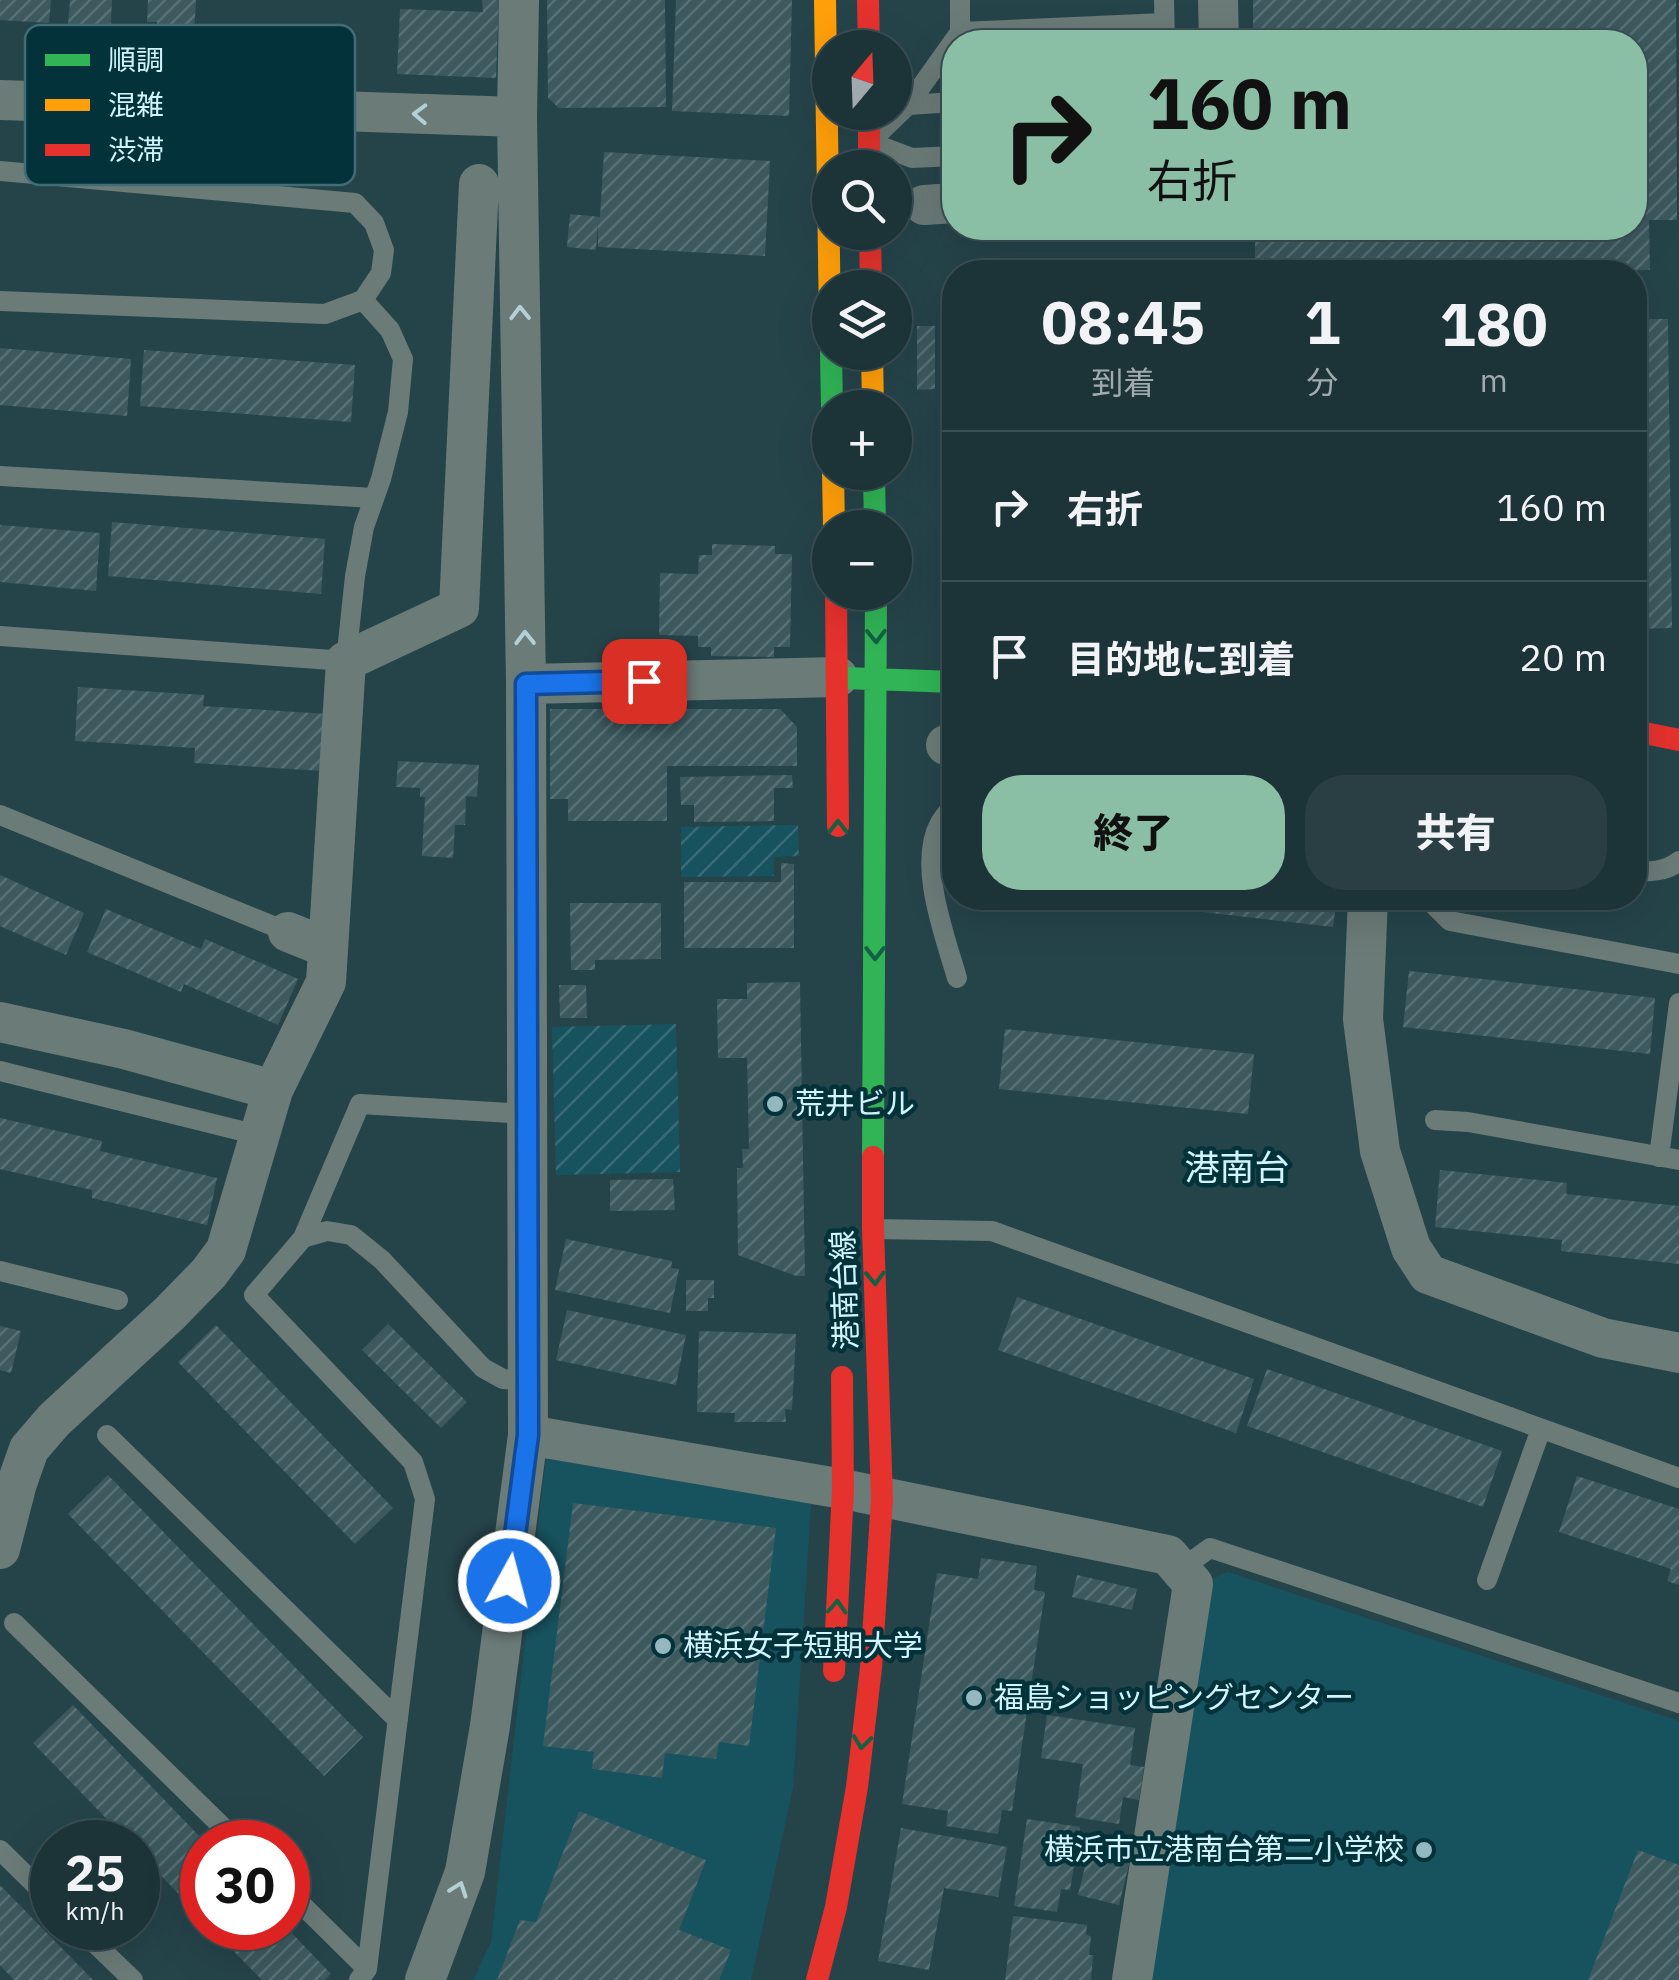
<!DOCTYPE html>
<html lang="ja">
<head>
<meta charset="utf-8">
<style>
	:root { --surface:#1c3338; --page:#293f43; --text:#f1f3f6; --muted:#a0aaae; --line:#3a4e53; --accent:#8abfa5 }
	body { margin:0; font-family:"IBM Plex Sans","Noto Sans JP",sans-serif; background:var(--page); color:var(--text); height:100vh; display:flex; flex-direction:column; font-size:38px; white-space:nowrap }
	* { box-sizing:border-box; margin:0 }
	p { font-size:32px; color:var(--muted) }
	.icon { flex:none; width:55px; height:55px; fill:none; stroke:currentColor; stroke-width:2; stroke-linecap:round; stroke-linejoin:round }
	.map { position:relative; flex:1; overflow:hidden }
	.details { position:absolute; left:942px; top:260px; width:705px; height:650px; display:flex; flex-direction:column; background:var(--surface); border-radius:40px; box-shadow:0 10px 40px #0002,0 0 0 2px var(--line) }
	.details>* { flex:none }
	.hud { position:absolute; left:942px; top:30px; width:705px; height:210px; border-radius:40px; box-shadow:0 10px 40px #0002,0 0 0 2px var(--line); background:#8abfa5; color:#111; overflow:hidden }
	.needle { width:65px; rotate:19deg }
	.controls { position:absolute; left:812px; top:30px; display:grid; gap:20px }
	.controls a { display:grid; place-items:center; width:100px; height:100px; border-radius:50%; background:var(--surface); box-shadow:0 10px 40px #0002,0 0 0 2px var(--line); font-size:50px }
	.speed { position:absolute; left:30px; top:1820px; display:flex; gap:20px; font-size:50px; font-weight:700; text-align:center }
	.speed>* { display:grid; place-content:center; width:130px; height:130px; border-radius:50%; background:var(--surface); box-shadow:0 10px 40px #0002,0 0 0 2px var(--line); line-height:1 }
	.speed small { font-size:25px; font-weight:400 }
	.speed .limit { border:15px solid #d22; background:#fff; color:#111 }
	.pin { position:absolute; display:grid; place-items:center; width:85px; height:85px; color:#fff; margin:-42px; border-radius:20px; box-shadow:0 5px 15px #0006 }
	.me { position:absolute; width:110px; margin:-55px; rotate:7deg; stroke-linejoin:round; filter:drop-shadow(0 0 8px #0008) }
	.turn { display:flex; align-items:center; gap:35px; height:210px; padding:0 40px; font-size:45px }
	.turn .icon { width:130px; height:130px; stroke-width:2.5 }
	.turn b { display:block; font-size:70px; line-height:85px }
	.eta { display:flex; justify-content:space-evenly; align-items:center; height:170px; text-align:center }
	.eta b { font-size:60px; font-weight:800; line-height:70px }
	.action { display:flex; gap:20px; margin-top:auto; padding:20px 40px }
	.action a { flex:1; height:115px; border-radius:40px; background:var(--accent); color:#111; font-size:40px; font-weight:800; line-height:115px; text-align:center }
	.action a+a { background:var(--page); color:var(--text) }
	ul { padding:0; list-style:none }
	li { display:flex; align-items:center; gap:30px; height:150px; padding:0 40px; border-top:2px solid var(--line) }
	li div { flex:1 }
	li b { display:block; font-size:38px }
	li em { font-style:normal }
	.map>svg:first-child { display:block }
	.built { fill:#17535f }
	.industrial { fill:url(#industrial-furrows) }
	.building { fill:url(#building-hatch) }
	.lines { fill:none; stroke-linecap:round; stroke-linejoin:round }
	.lane { stroke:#6b7b78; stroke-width:20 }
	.street { stroke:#6b7b78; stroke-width:40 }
	.fast { stroke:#30b455; stroke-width:22 }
	.slow { stroke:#ff9f0a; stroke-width:22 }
	.jam { stroke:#e5322d; stroke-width:22 }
	.oneway { stroke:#b2d0d6 }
	.oneway2 { stroke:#136044 }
	.route-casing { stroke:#114b97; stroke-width:25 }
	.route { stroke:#1a73e8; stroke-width:18 }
	.poi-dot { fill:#95b7c0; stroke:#03323b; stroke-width:4 }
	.labels { text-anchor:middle; stroke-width:9; stroke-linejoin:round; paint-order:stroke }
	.poi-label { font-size:30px; fill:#d1f5ff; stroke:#03323b; text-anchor:start }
	.street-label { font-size:30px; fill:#d1f5ff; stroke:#03323b }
	.quarter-label { font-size:35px; fill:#d1f5ff; stroke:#03323b }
	.key { fill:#03323b; stroke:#416c76; stroke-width:2.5 }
	.key-label { font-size:28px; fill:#d1f5ff }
</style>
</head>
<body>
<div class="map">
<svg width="1679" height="1980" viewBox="0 0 1679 1980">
	<defs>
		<pattern id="industrial-furrows" width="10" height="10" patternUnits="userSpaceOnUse" patternTransform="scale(2.5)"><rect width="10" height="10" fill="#17535f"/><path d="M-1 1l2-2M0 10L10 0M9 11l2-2" fill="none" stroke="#386c77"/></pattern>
		<pattern id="building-hatch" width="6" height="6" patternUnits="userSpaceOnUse" patternTransform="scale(2.5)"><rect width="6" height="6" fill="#3c595e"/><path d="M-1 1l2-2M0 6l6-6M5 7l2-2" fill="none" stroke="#577176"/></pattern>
	</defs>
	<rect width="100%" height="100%" fill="#25444a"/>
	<path class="built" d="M546,1458L811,1504L793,1788L751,1980H473L491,1942Z
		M1228,1572L1679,1721V1980H1147L1214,1578Z"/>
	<path class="industrial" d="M798,825L799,856L774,857V876L681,877V827Z
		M676,1024L680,1172L556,1175L552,1027Z"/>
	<path class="building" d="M0,0H51L49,23L0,20Z
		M70,0H112L109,58L73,55L74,38L67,37Z
		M148,0H196L193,50L156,49L157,22H147Z
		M482,0H499L496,78L397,74L400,9L483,12Z
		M547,0H665L666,107L559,108L548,98Z
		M676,0H792L789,116L672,111Z
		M1253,0H1676L1677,220H1649L1650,270L1255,272V228H1635V42H1253Z
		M604,152L770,161L765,256L598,247V223L596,250L567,247L570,214L600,217Z
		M948,278H955V593H950Z
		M1635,319H1668L1672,628L1635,629Z
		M917,326H935V389L917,390Z
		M0,348L131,359L127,416L0,405Z
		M144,350L355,365L351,422L140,406Z
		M112,522L325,539L321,594L108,576Z
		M0,525L100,533L96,591L0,582Z
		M712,544L775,546V554H792L790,647H774V657L711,656V647H698V636L659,635L660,573L698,574L699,555H712Z
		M78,687L204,695L203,706L327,714L323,771L194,763L195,748L75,741Z
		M550,709H780L797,727V766H667V821H568V799H550Z
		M398,761L479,765L477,797L466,796L465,825H455L453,858L422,856L425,797H420V788L396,787Z
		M792,775L793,788H774V821L694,822V805H681L680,777Z
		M781,863L794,864V948H684V882H781Z
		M0,875L84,913L66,955L0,926Z
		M1100,898H1337L1333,927L1100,900Z
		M570,903H661V959L595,960V970H571Z
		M106,909L201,949L205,939L298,979L278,1025L184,984L181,992L87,952Z
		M1409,971L1655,998L1650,1054L1403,1027Z
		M800,982L805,1276H796L738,1255L737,1168H743L742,1149H749L747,1058H718L717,999H747V983Z
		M559,985H586L587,1018H560Z
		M1005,1029L1254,1054L1248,1114L999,1089Z
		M0,1118L102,1141L100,1151L217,1178L207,1225L92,1198V1190L0,1169Z
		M1440,1170L1567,1183L1566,1194L1679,1206V1264L1561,1251L1562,1240L1435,1227Z
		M673,1179L675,1210L610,1211V1180Z
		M566,1239L672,1261L671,1268L679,1269L670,1313L555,1290Z
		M686,1280H714V1298H708V1311H686Z
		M1017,1297L1254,1379L1236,1433L998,1350Z
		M567,1310L686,1335L676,1385L556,1360Z
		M388,1324L467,1402L441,1428L362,1350Z
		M216,1325L393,1508L355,1544L178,1362Z
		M0,1326L21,1331L11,1373L0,1370Z
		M699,1331L796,1334L792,1410L785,1409L786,1422H734L735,1413L697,1412Z
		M1267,1369L1502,1451L1483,1507L1247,1426Z
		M108,1475L363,1737L324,1776L68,1514Z
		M1577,1476L1679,1509V1585L1667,1581L1671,1569L1559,1532Z
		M573,1503L776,1528L749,1746L719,1742L716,1759L665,1753L662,1778L592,1769L594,1752L543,1746Z
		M981,1558L1037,1566L1034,1590L1045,1592L1012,1811L1002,1810L998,1834L946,1826L948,1811L902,1804L937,1573L978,1579Z
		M1077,1575L1137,1589L1132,1610L1072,1597Z
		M73,1705L205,1842H202V1919L138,1851V1842H129L33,1743Z
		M1047,1715L1135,1728L1130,1765L1144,1767L1139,1800L1123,1797L1119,1824L1075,1817L1083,1764L1041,1758Z
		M579,1811L706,1860L679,1930L731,1950L719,1980H497L520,1920L536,1922Z
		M1027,1819L1080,1827L1070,1890L1061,1889L1057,1912L1014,1906Z
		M901,1828L1007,1847L998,1897L944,1888L929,1970L878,1961Z
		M1090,1846L1131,1856L1119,1905L1078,1895Z
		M1638,1850L1679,1865V1980H1588Z
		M0,1885L93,1980H14L0,1965Z
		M1013,1916L1087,1925L1086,1934L1091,1937L1089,1955H1093L1091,1980H1005Z
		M211,1928H287L331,1974L325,1980H262Z"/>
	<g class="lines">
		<path class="lane" d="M960,0V32
			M1164,0L1165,42
			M908,105L955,102
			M880,132L908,105L960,32L1164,23
			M875,144L912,158L955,156
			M0,171L355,203L374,223L384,250L381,273L363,300L325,314L0,301
			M0,476L374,498
			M0,636L346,661L355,576L364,527L381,479L398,412L403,359L390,330L363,300
			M955,804C950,810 944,816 940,823C917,864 945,936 957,978
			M0,815L288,932
			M1635,869C1649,874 1668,870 1679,861
			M1427,898L1450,921L1679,964
			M0,1071L258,1135
			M1435,1120L1468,1122L1679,1160
			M1659,1157L1679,1003
			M874,1229L992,1231L1679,1478
			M303,1238L360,1104L527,1114
			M0,1271L118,1300
			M107,1435L398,1720
			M1181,1569L1210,1548L1679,1703
			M1487,1580L1541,1429
			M14,1623L238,1842
			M0,1850L52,1901
			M288,1891L367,1969
			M79,1928L133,1980
			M359,1980L367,1969L425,1499L413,1462L254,1295L303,1238L327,1231L351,1235L382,1260L483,1368L503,1379L528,1381"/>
		<path class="street" d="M1218,0L1219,42
			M0,100L517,117
			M924,205L955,203
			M526,684L838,677
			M946,745H955
			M1368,898L1363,1019L1380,1151L1411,1248L1428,1274L1603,1338L1679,1353
			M288,932L328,948
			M0,1022L124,1049L273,1090
			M528,1435L843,1489L1168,1555L1193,1584L1132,1980
			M0,1549L17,1483L29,1449L54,1420L169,1314L209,1273L226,1250L273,1090L326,982L346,661L459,608L479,184
			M425,1980L465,1872L490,1726L528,1435L526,684L517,117L519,0"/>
		<path class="fast" d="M831,352L832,408
			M874,472L875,528
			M843,678L955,682
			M873,1157L876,592"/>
		<path class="slow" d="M825,0L830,322
			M872,352L873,408
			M833,472L834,528"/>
		<path class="jam" d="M868,0L869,48
			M869,112V168
			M870,232L871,288
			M836,592L838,826
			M1635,731L1679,740
			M834,1671L843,1489L842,1377
			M817,1980L836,1907L857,1787L871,1668L882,1499L873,1229V1157"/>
	</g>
	<defs><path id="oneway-chevron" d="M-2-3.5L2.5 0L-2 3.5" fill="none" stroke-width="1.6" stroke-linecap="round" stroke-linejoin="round" transform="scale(2.5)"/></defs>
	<g class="oneway">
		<use href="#oneway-chevron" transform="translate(420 114) rotate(-178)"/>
		<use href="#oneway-chevron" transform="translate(520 313) rotate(-91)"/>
		<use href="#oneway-chevron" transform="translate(525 638) rotate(-91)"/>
		<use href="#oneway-chevron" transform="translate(459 1889) rotate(-70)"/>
	</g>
	<g class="oneway2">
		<use href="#oneway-chevron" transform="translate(876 636) rotate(89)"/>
		<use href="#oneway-chevron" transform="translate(838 827) rotate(-90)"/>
		<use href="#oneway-chevron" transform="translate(875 953) rotate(90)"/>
		<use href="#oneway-chevron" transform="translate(875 1278) rotate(88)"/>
		<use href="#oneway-chevron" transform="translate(837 1607) rotate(-87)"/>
		<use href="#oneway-chevron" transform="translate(862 1742) rotate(97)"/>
	</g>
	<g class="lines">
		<defs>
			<path id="route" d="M509,1581L528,1435L526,684L644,681"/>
		</defs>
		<use href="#route" class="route-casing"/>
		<use href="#route" class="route"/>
	</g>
	<g class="poi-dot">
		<circle cx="775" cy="1104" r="10"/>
		<circle cx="663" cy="1646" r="10"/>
		<circle cx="974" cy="1698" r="10"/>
		<circle cx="1424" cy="1850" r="10"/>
	</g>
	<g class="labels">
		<g class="poi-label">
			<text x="795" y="1114">荒井ビル</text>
			<text x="683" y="1656">横浜女子短期大学</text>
			<text x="994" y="1708">福島ショッピングセンター</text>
			<text x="1404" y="1860" text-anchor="end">横浜市立港南台第二小学校</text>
		</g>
		<g class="street-label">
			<text transform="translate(845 1290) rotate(-92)" y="10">港南台線</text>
		</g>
		<g class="quarter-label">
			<text x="1237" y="1180">港南台</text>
		</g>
	</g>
	<rect x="25" y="25" width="330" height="160" rx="15" class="key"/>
	<rect x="45" y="54" width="45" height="12" fill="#30b455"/>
	<rect x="45" y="99" width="45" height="12" fill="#ff9f0a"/>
	<rect x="45" y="144" width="45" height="12" fill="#e5322d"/>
	<g class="key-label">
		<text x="108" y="70">順調</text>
		<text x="108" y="115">混雑</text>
		<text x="108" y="160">渋滞</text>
	</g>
</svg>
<div class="controls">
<a><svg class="needle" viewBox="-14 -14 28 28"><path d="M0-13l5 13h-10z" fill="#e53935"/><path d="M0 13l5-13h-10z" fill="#a0aaae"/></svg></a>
<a><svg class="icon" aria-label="search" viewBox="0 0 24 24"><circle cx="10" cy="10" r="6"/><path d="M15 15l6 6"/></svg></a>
<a><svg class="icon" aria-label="layers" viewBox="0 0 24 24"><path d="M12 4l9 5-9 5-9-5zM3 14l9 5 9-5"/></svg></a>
<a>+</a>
<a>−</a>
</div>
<div class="speed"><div>25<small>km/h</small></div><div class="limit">30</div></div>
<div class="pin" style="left:644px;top:681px;background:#d93025"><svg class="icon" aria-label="arrive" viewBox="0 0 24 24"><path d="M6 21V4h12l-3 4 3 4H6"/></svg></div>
<svg class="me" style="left:509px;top:1581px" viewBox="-20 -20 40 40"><circle r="17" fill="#1a73e8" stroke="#fff" stroke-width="3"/><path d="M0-11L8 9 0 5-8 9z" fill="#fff"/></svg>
<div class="hud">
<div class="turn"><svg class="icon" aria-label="right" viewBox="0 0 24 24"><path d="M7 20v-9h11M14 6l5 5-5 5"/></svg><div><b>160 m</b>右折</div></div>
</div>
<section class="details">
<div class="eta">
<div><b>08:45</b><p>到着</p></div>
<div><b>1</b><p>分</p></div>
<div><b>180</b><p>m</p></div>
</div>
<ul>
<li><svg class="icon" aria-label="right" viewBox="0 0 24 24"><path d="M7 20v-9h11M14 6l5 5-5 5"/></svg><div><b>右折</b></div><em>160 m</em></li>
<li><svg class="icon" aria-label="arrive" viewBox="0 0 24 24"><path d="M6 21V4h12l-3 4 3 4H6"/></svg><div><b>目的地に到着</b></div><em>20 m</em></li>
</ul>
<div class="action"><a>終了</a><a>共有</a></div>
</section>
</div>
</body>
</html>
